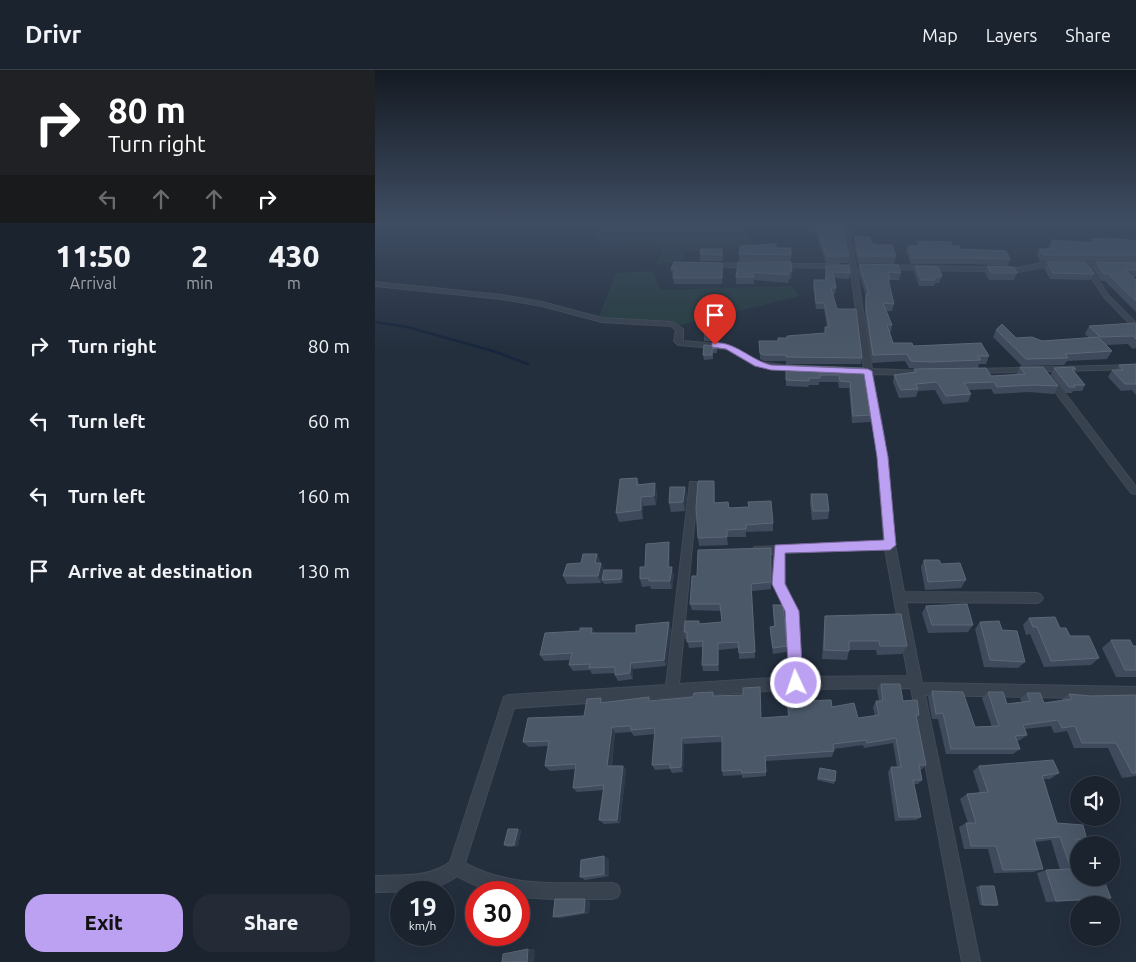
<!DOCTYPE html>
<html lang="en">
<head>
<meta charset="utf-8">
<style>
	:root { --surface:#1b232e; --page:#242b36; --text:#f1f3f6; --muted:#a0a4aa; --line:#39404a; --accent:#bca0f2 }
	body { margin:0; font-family:Ubuntu,sans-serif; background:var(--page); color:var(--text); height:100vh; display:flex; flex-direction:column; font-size:19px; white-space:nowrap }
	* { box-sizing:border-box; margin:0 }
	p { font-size:16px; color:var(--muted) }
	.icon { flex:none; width:28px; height:28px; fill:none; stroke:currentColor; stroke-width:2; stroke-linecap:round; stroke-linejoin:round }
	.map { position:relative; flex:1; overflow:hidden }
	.details { display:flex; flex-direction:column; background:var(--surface); width:375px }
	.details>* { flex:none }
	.guide { background:#202124; color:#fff; overflow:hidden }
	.buttons { position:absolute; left:695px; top:706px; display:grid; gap:10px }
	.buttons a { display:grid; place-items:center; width:50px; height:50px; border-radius:50%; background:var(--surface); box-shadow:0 5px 20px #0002,0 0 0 1px var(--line); font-size:25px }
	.speed { position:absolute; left:15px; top:811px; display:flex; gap:10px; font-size:25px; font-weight:700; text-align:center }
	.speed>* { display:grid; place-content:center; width:65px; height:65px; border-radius:50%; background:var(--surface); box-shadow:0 5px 20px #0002,0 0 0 1px var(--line); line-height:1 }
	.speed small { font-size:12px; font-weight:400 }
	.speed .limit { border:8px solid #d22; background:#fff; color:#111 }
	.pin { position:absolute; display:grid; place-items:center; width:42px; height:42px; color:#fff; margin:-51px -21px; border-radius:50% 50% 50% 0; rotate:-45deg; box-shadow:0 0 5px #0007 }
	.pin .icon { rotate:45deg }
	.me { position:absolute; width:55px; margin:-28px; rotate:357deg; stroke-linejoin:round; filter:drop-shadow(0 0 4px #0008) }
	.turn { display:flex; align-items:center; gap:18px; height:105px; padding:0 25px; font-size:22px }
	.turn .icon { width:65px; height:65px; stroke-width:2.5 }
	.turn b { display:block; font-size:35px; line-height:42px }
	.lanes { display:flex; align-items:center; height:48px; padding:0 25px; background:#0003; justify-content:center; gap:25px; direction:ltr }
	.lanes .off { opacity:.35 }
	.eta { display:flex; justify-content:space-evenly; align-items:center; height:85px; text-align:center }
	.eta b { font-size:30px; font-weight:800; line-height:35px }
	.cta { display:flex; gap:10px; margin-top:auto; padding:10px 25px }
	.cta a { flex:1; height:58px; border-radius:20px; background:var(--accent); color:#111; font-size:20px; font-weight:800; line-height:58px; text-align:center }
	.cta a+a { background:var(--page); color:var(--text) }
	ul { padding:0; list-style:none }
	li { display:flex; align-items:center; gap:15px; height:75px; padding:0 25px }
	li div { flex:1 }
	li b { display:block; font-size:19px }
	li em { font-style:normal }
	header { display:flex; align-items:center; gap:30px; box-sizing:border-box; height:70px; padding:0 25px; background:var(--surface); border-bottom:1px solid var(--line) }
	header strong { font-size:24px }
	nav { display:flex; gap:28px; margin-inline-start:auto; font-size:18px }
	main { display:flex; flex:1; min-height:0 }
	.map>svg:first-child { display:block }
	.green { fill:#263c3f }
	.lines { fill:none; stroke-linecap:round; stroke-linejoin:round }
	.stream { stroke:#17263c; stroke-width:2.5 }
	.street-casing { stroke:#414a57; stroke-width:2 }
	.street { fill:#38414e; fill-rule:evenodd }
	.wall { fill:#3f4b5c }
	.shaded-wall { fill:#2f3b4b }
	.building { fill:#4b5868; stroke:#5c6777 }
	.route { fill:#bca0f2; stroke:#7a689d }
</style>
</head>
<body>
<header>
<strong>Drivr</strong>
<nav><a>Map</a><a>Layers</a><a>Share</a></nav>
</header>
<main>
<section class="details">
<div class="guide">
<div class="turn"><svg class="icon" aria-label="right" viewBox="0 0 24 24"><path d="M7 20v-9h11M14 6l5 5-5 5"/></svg><div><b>80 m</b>Turn right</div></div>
<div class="lanes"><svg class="icon off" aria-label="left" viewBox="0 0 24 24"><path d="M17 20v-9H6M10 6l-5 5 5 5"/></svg><svg class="icon off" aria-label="ahead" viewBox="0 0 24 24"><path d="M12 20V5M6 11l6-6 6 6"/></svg><svg class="icon off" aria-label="ahead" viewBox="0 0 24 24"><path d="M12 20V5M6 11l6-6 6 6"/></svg><svg class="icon" aria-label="right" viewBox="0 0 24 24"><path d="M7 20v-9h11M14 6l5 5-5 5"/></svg></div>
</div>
<div class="eta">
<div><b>11:50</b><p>Arrival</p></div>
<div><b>2</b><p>min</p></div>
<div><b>430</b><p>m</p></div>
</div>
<ul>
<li><svg class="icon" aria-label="right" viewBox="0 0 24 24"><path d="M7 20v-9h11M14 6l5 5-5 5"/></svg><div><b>Turn right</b></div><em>80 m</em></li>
<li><svg class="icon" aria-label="left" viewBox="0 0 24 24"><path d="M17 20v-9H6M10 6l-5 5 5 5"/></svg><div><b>Turn left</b></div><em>60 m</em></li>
<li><svg class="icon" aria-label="left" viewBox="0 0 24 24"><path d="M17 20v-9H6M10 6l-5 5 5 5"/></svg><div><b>Turn left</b></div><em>160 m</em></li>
<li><svg class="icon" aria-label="arrive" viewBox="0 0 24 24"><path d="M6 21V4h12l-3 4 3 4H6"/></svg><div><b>Arrive at destination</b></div><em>130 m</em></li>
</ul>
<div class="cta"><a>Exit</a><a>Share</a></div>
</section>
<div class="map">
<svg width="761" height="892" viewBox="0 0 761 892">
	<rect width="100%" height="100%" fill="#242f3e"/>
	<path class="green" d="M220,153H369L379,177L311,181L308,191L281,194L287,183L282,174L223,173Z
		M278,201L286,220L416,216L425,226L302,256L223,249L241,203Z"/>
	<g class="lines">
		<path class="stream" d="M675,153L688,158L761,165
			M0,252L32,257L118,281L153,294"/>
		<defs>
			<path id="street" d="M466,153H472L481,196L497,299L550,301L554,303L550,305L497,304L509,366L520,475L529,522L662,523L666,525L668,528L666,531L662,533L531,532L547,613L761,617V629L550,625L605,892H587L536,618L421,619L139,638L90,793C135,818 188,813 237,813L243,815L245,821L243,827L237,829H177L144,827V822C118,822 104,819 82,806C59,824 27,821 0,822V806C25,805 54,808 75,792L129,627L134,625L291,615L315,412H321L323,414L304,614L414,607L411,541L398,514L399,484L379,483L378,480L379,477L509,471L501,366L490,304L477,303L473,301L477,299H489L475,196ZM510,479L533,606L427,607L423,541L410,514L409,483Z
				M671,192H683L686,194L643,202L511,199L508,197L511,195L643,198Z
				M333,193L374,194L377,196L374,198L331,196V194Z
				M700,193H761V197H715L733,225L761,253V259L759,258L729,227L709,197L698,196V194Z
				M403,194H464L467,196L464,198L401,197V195Z
				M0,212L127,225L167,232L227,248L298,252L308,259V271L353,275L385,292L423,297L427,299L423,301L380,296L351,279L303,275L299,271L301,260L296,256L227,252L167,236L127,229L0,216Z
				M761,295V299L600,303L596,301L600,299Z
				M671,306H677L761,417V424L756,423L671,310Z"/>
		</defs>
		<use href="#street" class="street-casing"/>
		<use href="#street" class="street"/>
	</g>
	<path class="wall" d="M433,153H466L474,186L473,193H451L440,161L435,162Z
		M480,167L496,172L521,186L519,194L483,193L479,174Z
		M717,169L761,171V192L665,191L662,185L664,179H673L677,170L715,173Z
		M543,172L577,176L585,179L635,189L633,196L595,194H536L531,182L533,176H542Z
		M416,178V192L364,191V184Z
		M347,179L348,191H325V184Z
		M363,192L417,201L416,209H414L413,213L379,210V214H361V207Z
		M672,192L719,204L715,210L675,209L669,198Z
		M721,192L761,193V207H757L761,210V242L730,211H726L718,198Z
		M484,194L526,203L524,210H515L514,215L519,234L517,241H511L517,255L516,262H515L518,273L614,286L611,294H604L603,298L574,299L616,306L641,305L645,297L683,316L679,324L654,322L619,324L616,319L593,320L596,324L593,332L568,334L560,320L543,321L541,327L524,328L518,312L519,305L538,302L539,299H547L534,298L530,291L497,293L490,245V231L491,225L483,201Z
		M451,195L475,203L474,209L459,208L461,218L460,224H458L462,239L487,288L486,294H411V291H389L385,289L384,271H403L412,268L450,263V257H452L449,239H441L438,216L439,210H450Z
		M540,196L567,205L564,213H560L559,216H544L539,202Z
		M612,196L642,203L639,210H614L610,203Z
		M296,199H348L347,214H299L298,208L299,205H297Z
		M761,255V278L758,279L753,274L730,275L737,281L732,289L692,291L689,295L647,296L618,267L621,260L641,268L667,271L714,268L710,264L714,256Z
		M342,259V272L329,271V262Z
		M342,276V283H338V289L329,290L328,285Z
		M761,294V325L757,320L746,321L733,307L737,300H741L744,295Z
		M411,295L489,298L498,345L496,352L477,353L474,318H464L463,312H444V315H434L433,317L411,316Z
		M679,298L701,299L700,302L710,315L707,321H698L697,323H691L676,304Z
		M262,408L264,414L282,422L281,435L268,436V449L244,452L241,443Z
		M339,411L340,433L398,453V461L371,462V467H352L353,475L324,476L323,468Z
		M310,417L312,425L310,441L296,442L294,433Z
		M436,424L454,441L453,449L437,450L435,433Z
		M396,478V519L377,521L380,588L364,589V578L344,580V601H328L327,595L328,577L314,578L312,569H310L309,562L324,551V554L347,552L346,541L317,540L315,534L322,506Z
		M295,480V497L299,505L297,519H276L275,516L267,517L265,509L270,497Z
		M222,484L225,491L224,493H226L229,501L226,513L192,514L188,506L206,493Z
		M549,490L566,494L591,510L586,518L550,520L546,497Z
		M248,504L247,513L229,514L227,510Z
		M398,535L412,576L411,582L398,584L395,563V557L399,556L398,541Z
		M551,536L598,555L593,562L553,563L547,543Z
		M450,546L532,576L527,584L502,585L501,580H474L472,590L447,589L449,555Z
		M654,548L685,558L724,588L716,595L669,597L655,564L651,565L648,555Z
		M605,552L627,560L650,592L643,598L609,597L600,559Z
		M217,558L220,563H261L296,558L291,596L258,599V609L243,611L240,605V603L217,604L215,600L198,601L194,595L195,590L169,591L165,585L205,561Z
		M736,570L758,576H761V607H741L727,578Z
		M506,614L528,631L544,645L542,648L551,695L546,700H545L547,710L543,714H539L546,747L541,750L520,751L513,702L516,697H522L518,673L489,678L488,675L459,679V681L457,687L391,691V706L367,708V705L348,706L347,701V672L309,674L308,702L297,703L295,699L280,700L277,695L280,664L259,666L256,662L240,663L237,696H248L251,700L245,753L229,754L224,750L229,720L202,722L198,718L200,699L175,701L170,696L173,676L154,677L148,672L209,646L226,628L229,632L276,631L339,626L386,648L413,646L411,629L412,622L427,631L457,637L483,648L500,646L498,637L501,631H504L502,620Z
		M557,621L600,657H617L607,628L613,622L632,634L647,632L645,629L652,623L669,633L687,630V629L694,624L716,626H761V706L747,708L733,678H699L692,661L679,663L676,656L650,659L652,665L645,670L642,671L645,679L638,684H571L563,649H557L553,627Z
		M604,696L684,703L675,709H669L682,753L712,770L702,773L704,808L736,828L724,830L671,832L662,803L671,800H685L676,770L660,772L668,799L658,802L619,803L613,779H589L584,757L591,753H593L585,729L592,724L605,723L598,701Z
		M445,698L460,711L459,714L442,710Z
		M146,760L143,776L133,777L129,775Z
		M234,789V806L210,810L205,807Z
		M605,816L623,835L619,836L605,835L601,817Z
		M215,831L214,843L185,848L178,847Z"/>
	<path class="shaded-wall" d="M280,413L282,422L281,435L279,426Z
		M310,417L312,425L310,441L308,432Z
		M266,427L268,436V449L266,440Z
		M294,472L295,480V505L293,497Z
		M222,484L225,491L223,501L220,493Z
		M226,493L229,501L226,513L223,506Z
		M297,497L299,505L297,519L295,511Z
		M247,500L248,504L247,513L246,509Z
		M294,552L296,558L291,596L289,590Z
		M217,558L221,564L216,563Z
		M343,573L344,580V601L343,595Z
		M256,593L258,599V609L255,603Z
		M237,657L240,663L236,701L232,696Z
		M307,668L309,674L308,702L306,697Z
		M248,696L251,700L245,753L242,750Z
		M143,759L146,760L143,776L139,775Z
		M229,786L234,789V806L229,804Z
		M210,829L215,831L214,843L209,842Z
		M153,879H160L159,892H152Z"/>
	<path class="building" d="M435,153H466L474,186H452L441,155H436Z
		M480,167H495L496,172L500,175H517L521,186H484Z
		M717,169H742L761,171V185H668L664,179H679L676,174H680L677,170L720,173Z
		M549,171L576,172L577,176H584L585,179L631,181L635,189L597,188H537L533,176H545L543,172Z
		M401,174V178H416V185L364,184L365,176Z
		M326,179H347V185L325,184Z
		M299,192L347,193V208H298L301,199H296Z
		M363,192H416L417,201H414L413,205L378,202L379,207H361Z
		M672,192H710L719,204L678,203Z
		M721,192L761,193V200H750L761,210V231L733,204H729Z
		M484,194L523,195L526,203L513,202L515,209H513L519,234L508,233L517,255H512L518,273H537L538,276L606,273L614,286H603L606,290L556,292L536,291L532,284L498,285L491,238V224H494Z
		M451,195H474L475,203L458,202L461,218H456L462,239H481L487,288L411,287V285H389L385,283L384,271H403V268H412V266L450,263V257H454L452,246L449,233H441L439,210H451Z
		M540,196L563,197L567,205L566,207H559L560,210H546Z
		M612,196L639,197L642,203H616Z
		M331,250H342V263L329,262Z
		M760,253L761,255V269L758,266L725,267L714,256Z
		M627,254L641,268L657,267L667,271L723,267L737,281L690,284L693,288L651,289L621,260Z
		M329,275L342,276V278L337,279V285H328Z
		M761,294V314H750L737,300H748L744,295Z
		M411,295L489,298L498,345L478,346L475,312L465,311L464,305H445V308H434V311L411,310Z
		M645,297H668L683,316L658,315L622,317L619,312L589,313L596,324L571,326L562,312L541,314L543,319L526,320L519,305L541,302L539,299L611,298L616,306L650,304Z
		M699,297L701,299H697L710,315H699L700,317H694L679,298Z
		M262,408V415L280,413L279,426L266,427V440L241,443L245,409Z
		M323,411H339V433L353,432L354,438L374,437L373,432L396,431L398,453L371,455V459L352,460V467L323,468L321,437Z
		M295,417H310L308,432L294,433Z
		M436,424H452L454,441H438Z
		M294,472L293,497H297L295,511H274V508L265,509V497H270L271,474Z
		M396,478V512L376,514L380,582L364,583L363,572L343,573V595H327L328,571L312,572V562H309L310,551H324V554L347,552L345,534H315L317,506H322L323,480Z
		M208,484H222L220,493H226L223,506H188L192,494L206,493Z
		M549,490H564L566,494L585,493L591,510L553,512Z
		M229,500H247L246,509L227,510Z
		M592,534L598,555H557L551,536Z
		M398,535H408L412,576L398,578L395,557L400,556Z
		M526,544L532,576H505L504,571H474V581L449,580L450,546Z
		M680,547L685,558H691L695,566H714L724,588L676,591L662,557H658L654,548Z
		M624,551L627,560L642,561L650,592L615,590L605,552Z
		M294,552L289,590L256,593L255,603L240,605V597L214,598L215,594L194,595L197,583L165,585L170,563L205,561V558H217L216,563H261V555Z
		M736,570H755L758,576H761V600H750Z
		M506,614H525L528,631L542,630L544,645H541L551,695H544L547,710H538L546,747H524L516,697H526L521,668L492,673L491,670L458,674L459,681L390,686L391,702L367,703L366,700L347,701V666L307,668L306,697L295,698V694L277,695L280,658L256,660V656L237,657L232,696H248L242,750H224L229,715L198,718L201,694L170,696L174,671L148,672L153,648L209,646L212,629L226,628L225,633L274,627V631L318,627L319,623L338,622V626L368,625V618L385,617L386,648L414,646L412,622H426L427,631L456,630L457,637L479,633L483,648L504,645L501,631H508Z
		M557,621L588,622L600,657L624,656L613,622H628L632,634L655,631L652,623H665L669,633L697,629L694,624L716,626L761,625V703H757L741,673H707L700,656L687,658L683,650L648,655L652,665L640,666L645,679H576L568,643L561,644Z
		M678,690L684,703L667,706L682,753L708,755L712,770L701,769L704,778V808H728L736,828L681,831L671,800L696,799L685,767L659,769L668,799L628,800L621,776H596L591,753H601L592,724L613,722L604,696Z
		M445,698L461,701L460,711L443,708Z
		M133,759H143L139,775H129Z
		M229,786V804L205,807L206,790Z
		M605,816H619L623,835H608Z
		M180,829H210L209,842L178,847Z
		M153,879L152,892H127L128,884Z"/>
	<linearGradient id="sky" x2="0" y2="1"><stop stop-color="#141a22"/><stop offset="0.55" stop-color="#3f4d63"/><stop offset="1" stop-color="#3f4d63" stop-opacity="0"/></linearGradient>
	<rect width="761" height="278" fill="url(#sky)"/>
	<path class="route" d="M337,273C359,270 375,290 396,295L493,299L497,301L513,387L521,475L515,480L410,483V514L424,541L428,613L426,618L421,620L416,618L414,613L410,541L397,514L400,475L509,470L502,387L489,304L396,300L380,296L351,279L337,277Z"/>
</svg>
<div class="buttons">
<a><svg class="icon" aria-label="sound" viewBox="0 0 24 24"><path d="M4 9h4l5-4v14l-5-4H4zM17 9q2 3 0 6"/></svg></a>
<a>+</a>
<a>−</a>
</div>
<div class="speed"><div>19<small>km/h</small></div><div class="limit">30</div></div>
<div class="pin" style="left:340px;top:275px;background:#d93025"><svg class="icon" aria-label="arrive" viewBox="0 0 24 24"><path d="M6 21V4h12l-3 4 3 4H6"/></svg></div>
<svg class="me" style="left:421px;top:613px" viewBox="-20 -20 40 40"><circle r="17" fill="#bca0f2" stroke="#fff" stroke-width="3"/><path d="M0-11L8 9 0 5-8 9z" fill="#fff"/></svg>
</div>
</main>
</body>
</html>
